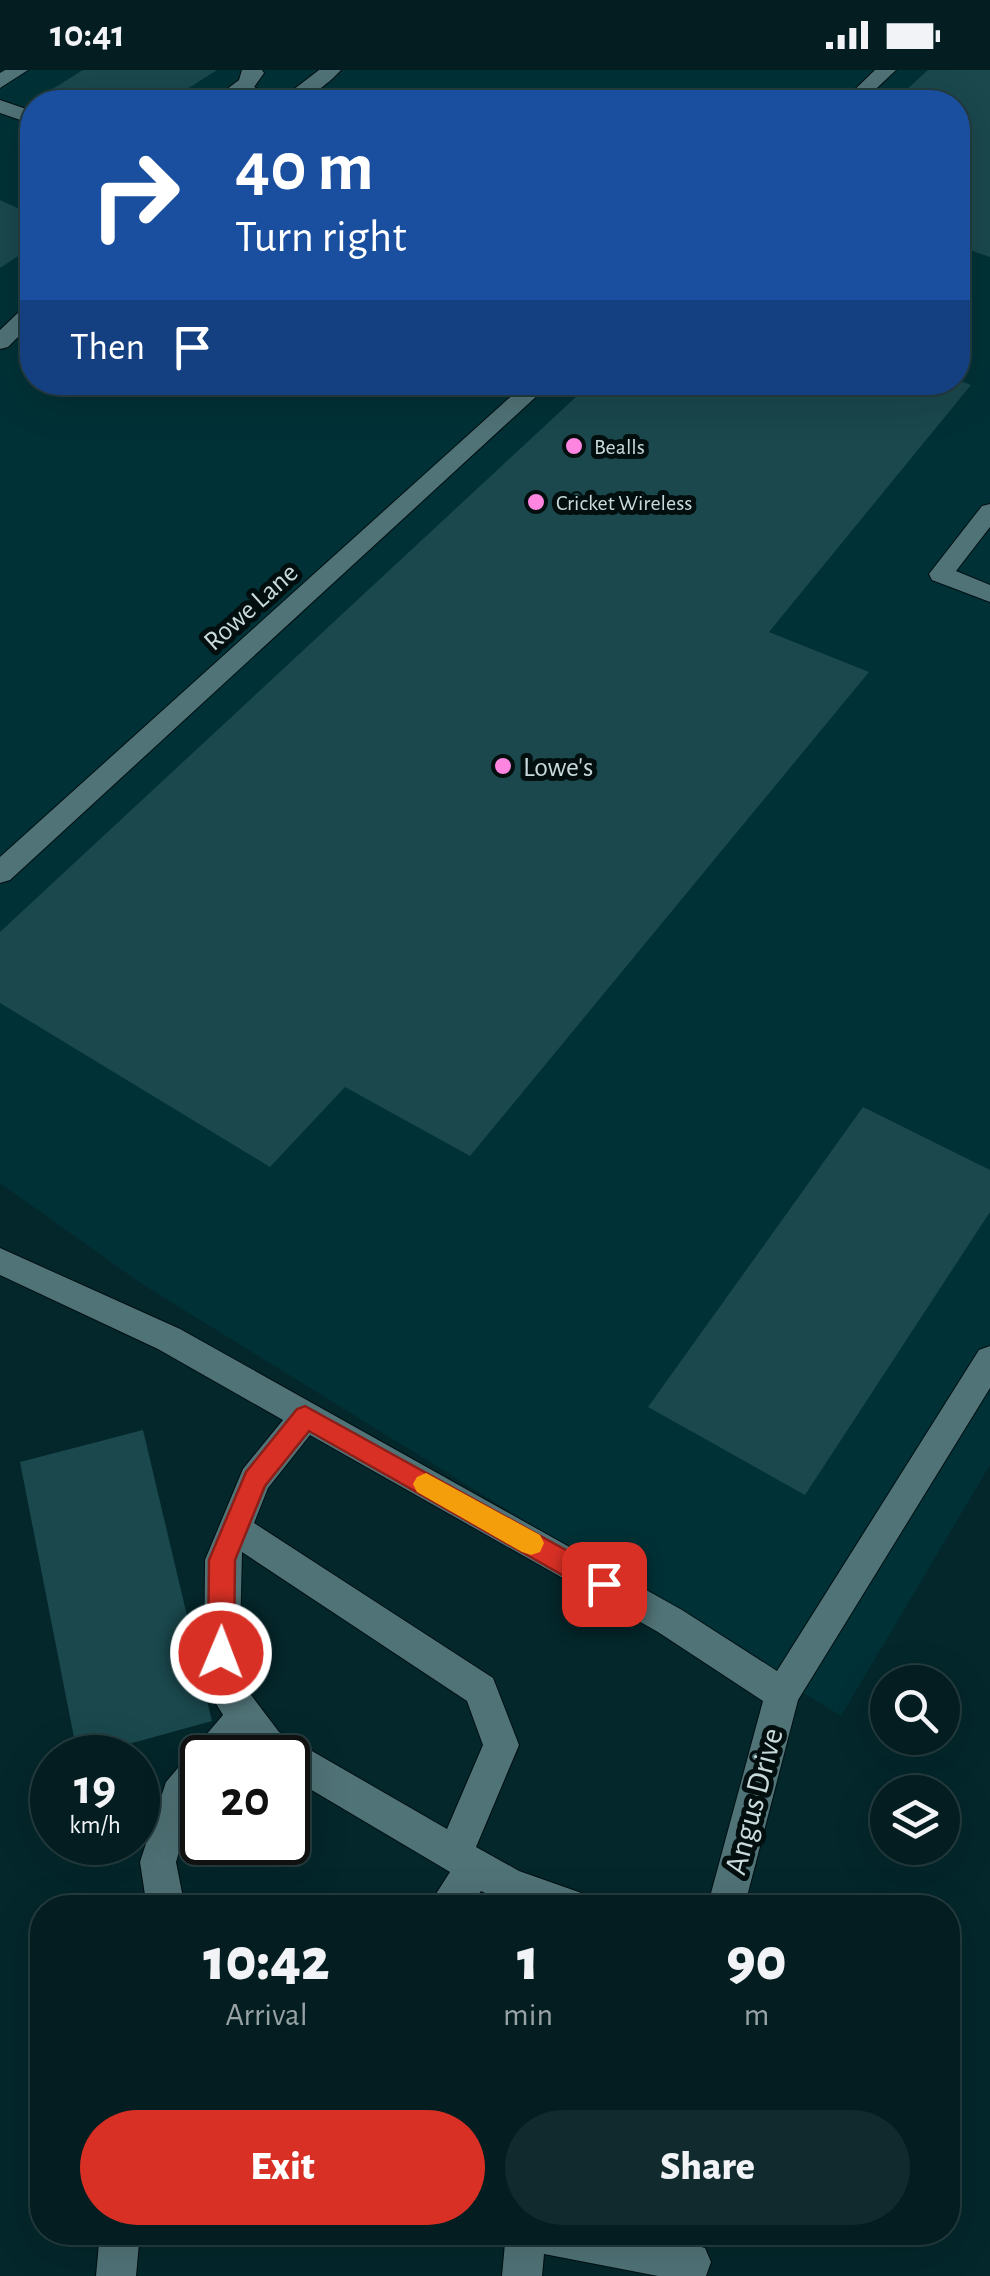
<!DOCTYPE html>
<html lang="en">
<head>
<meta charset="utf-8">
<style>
	:root { --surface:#031d20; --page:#112a2d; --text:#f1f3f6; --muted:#97a2a5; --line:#243b3e; --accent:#d93025 }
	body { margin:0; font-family:"Alegreya Sans",sans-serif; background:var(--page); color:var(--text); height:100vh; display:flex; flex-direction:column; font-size:38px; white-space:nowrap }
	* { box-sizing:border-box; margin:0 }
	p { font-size:32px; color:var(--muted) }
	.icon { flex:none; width:55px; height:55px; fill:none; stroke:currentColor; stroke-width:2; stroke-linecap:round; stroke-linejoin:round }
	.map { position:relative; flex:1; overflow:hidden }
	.side { position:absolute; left:30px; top:1825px; width:930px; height:350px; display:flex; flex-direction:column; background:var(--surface); border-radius:40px; box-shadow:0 10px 40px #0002,0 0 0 2px var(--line) }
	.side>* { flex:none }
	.hud { position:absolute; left:20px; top:20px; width:950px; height:305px; border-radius:40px; box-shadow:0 10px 40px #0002,0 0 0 2px var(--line); background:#1a4fa0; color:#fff; overflow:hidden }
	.controls { position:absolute; left:870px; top:1595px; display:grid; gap:20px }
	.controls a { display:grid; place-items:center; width:90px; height:90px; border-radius:50%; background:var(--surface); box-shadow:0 10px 40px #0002,0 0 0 2px var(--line); font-size:50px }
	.speed { position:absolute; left:30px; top:1665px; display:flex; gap:20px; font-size:50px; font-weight:700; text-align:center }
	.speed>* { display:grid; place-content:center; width:130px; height:130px; border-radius:50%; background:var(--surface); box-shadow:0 10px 40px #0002,0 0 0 2px var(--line); line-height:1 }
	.speed small { font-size:25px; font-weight:400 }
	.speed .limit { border:5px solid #111; border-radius:15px; background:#fff; color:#111 }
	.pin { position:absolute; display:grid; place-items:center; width:85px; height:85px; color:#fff; margin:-42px; border-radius:20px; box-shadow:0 5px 15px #0006 }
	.me { position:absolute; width:110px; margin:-55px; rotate:1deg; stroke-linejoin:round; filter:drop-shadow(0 0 8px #0008) }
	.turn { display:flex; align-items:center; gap:35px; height:210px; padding:0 50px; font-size:45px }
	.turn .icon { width:130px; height:130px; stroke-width:2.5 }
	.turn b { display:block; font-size:70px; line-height:85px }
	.then { display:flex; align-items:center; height:95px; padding:0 50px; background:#0003; gap:20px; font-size:38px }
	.eta { display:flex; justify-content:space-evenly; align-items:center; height:170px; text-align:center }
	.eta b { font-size:60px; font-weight:800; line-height:70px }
	.primary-button { display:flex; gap:20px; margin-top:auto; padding:20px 50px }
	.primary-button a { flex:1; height:115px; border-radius:60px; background:var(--accent); color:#fff; font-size:40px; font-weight:800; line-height:115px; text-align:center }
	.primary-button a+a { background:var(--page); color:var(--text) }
	.status { display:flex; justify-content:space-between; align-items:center; height:70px; padding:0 50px; background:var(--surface); direction:ltr }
	.status svg { height:28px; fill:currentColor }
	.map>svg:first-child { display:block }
	.built { fill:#003136; fill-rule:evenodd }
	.building { fill:#1a484d }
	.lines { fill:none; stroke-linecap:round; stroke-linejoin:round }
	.minor-casing { stroke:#000f12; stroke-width:2 }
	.minor { fill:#507377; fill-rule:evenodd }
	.route { fill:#d93025; stroke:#8d1f18; stroke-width:2.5 }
	.slow { fill:#f59e0b }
	.poi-dot { fill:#fe85e0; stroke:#030e0f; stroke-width:4 }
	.labels { text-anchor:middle; stroke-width:10; stroke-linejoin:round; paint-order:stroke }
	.far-poi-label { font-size:22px; fill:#c8dadc; stroke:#030e0f; text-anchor:start }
	.street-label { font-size:28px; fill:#c8dadc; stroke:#030e0f }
	.poi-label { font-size:28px; fill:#c8dadc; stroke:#030e0f; text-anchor:start }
	.near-street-label { font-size:32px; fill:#c8dadc; stroke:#030e0f }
</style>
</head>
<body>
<div class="status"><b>10:41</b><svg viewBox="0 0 49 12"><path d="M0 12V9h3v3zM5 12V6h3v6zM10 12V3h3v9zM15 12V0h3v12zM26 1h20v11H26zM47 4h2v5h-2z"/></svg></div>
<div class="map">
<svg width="990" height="2206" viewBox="0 0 990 2206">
	<rect width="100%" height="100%" fill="#04272b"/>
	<path class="built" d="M10,0H990V1395L841,1646L142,1214L0,1113V6ZM32,32H958V312H32Z"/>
	<path class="building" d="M83,0H217L167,32H70L46,23Z
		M928,0H990V187L958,176V32H893Z
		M0,130L32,145V177L0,198Z
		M958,310L971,315L769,562L869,602L470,1086L345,1017L270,1097L0,933V862L592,312Z
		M863,1037L990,1100V1142L805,1425L648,1337Z
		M143,1360L212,1651L78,1688L20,1392Z"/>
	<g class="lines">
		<defs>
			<path id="minor" d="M5,0H28L0,18V3Z
				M242,0H262L264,3L254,17L280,30L319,0H341C313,30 280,44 241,26L231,32H210L239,10Z
				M875,0H896L862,32H842Z
				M0,30L32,41V54L0,43Z
				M32,236V253L8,277L0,279V260L24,237Z
				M527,312H552L10,810L0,813V787Z
				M990,434V457L956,501L990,515V532L932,510L929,504L982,436Z
				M0,1178L180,1259L682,1540L777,1601L979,1280L990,1276V1318L798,1630L744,1838H707L763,1631L658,1562L310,1365L268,1418L254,1453L493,1608L519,1675L476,1777L519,1801L587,1825L592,1838H516L481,1821L469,1838H427L450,1802L288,1706V1688H256L244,1674L233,1688H202V1723L194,1733L176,1792L185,1838H147L140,1792L166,1712L223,1645L204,1614L205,1490L243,1399L283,1350L158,1279L0,1205ZM242,1482L467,1631L483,1675L447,1759L279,1662L239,1609Z
				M100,2162H140L136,2206H96Z
				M506,2162H642L705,2178L711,2192L706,2206H658L544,2184L542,2206H502Z"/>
		</defs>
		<use href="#minor" class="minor-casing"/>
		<use href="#minor" class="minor"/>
	</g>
	<path class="route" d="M305,1336L613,1506L616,1514L613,1523L604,1526L594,1523L309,1361L265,1416L235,1490L234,1583L231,1592L221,1595L212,1592L208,1583L209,1490L246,1402L297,1339Z"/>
	<path class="slow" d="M426,1403L540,1465L544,1473L540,1482L531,1485L522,1482L417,1422L413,1414L417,1407Z"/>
	<g class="poi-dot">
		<circle cx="574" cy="376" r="10"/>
		<circle cx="536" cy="432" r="10"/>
		<circle cx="503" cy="696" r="10"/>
	</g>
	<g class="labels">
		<g class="far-poi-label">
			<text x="594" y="384">Bealls</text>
			<text x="556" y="440">Cricket Wireless</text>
		</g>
		<g class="street-label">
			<text transform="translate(250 536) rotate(-42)" y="10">Rowe Lane</text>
		</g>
		<g class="poi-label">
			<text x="523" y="706">Lowe's</text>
		</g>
		<g class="near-street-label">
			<text transform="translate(753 1731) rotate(-75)" y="11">Angus Drive</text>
		</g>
	</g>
</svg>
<div class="controls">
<a><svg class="icon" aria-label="search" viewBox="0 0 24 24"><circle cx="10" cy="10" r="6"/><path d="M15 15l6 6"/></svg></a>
<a><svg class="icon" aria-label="layers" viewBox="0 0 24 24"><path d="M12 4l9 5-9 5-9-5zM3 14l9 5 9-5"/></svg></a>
</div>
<div class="speed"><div>19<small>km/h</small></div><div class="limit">20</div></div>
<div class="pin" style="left:604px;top:1514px;background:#d93025"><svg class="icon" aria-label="arrive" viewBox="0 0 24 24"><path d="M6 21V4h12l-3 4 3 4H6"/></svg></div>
<svg class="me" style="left:221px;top:1583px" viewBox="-20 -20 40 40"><circle r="17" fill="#d93025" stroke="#fff" stroke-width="3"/><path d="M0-11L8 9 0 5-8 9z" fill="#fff"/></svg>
<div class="hud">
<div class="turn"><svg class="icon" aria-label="right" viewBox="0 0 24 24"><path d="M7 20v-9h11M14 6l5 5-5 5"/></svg><div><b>40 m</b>Turn right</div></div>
<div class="then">Then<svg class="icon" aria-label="arrive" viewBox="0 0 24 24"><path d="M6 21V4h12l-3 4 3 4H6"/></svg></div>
</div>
<section class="side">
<div class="eta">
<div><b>10:42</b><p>Arrival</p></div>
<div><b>1</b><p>min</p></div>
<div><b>90</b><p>m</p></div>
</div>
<div class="primary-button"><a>Exit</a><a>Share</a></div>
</section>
</div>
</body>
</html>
